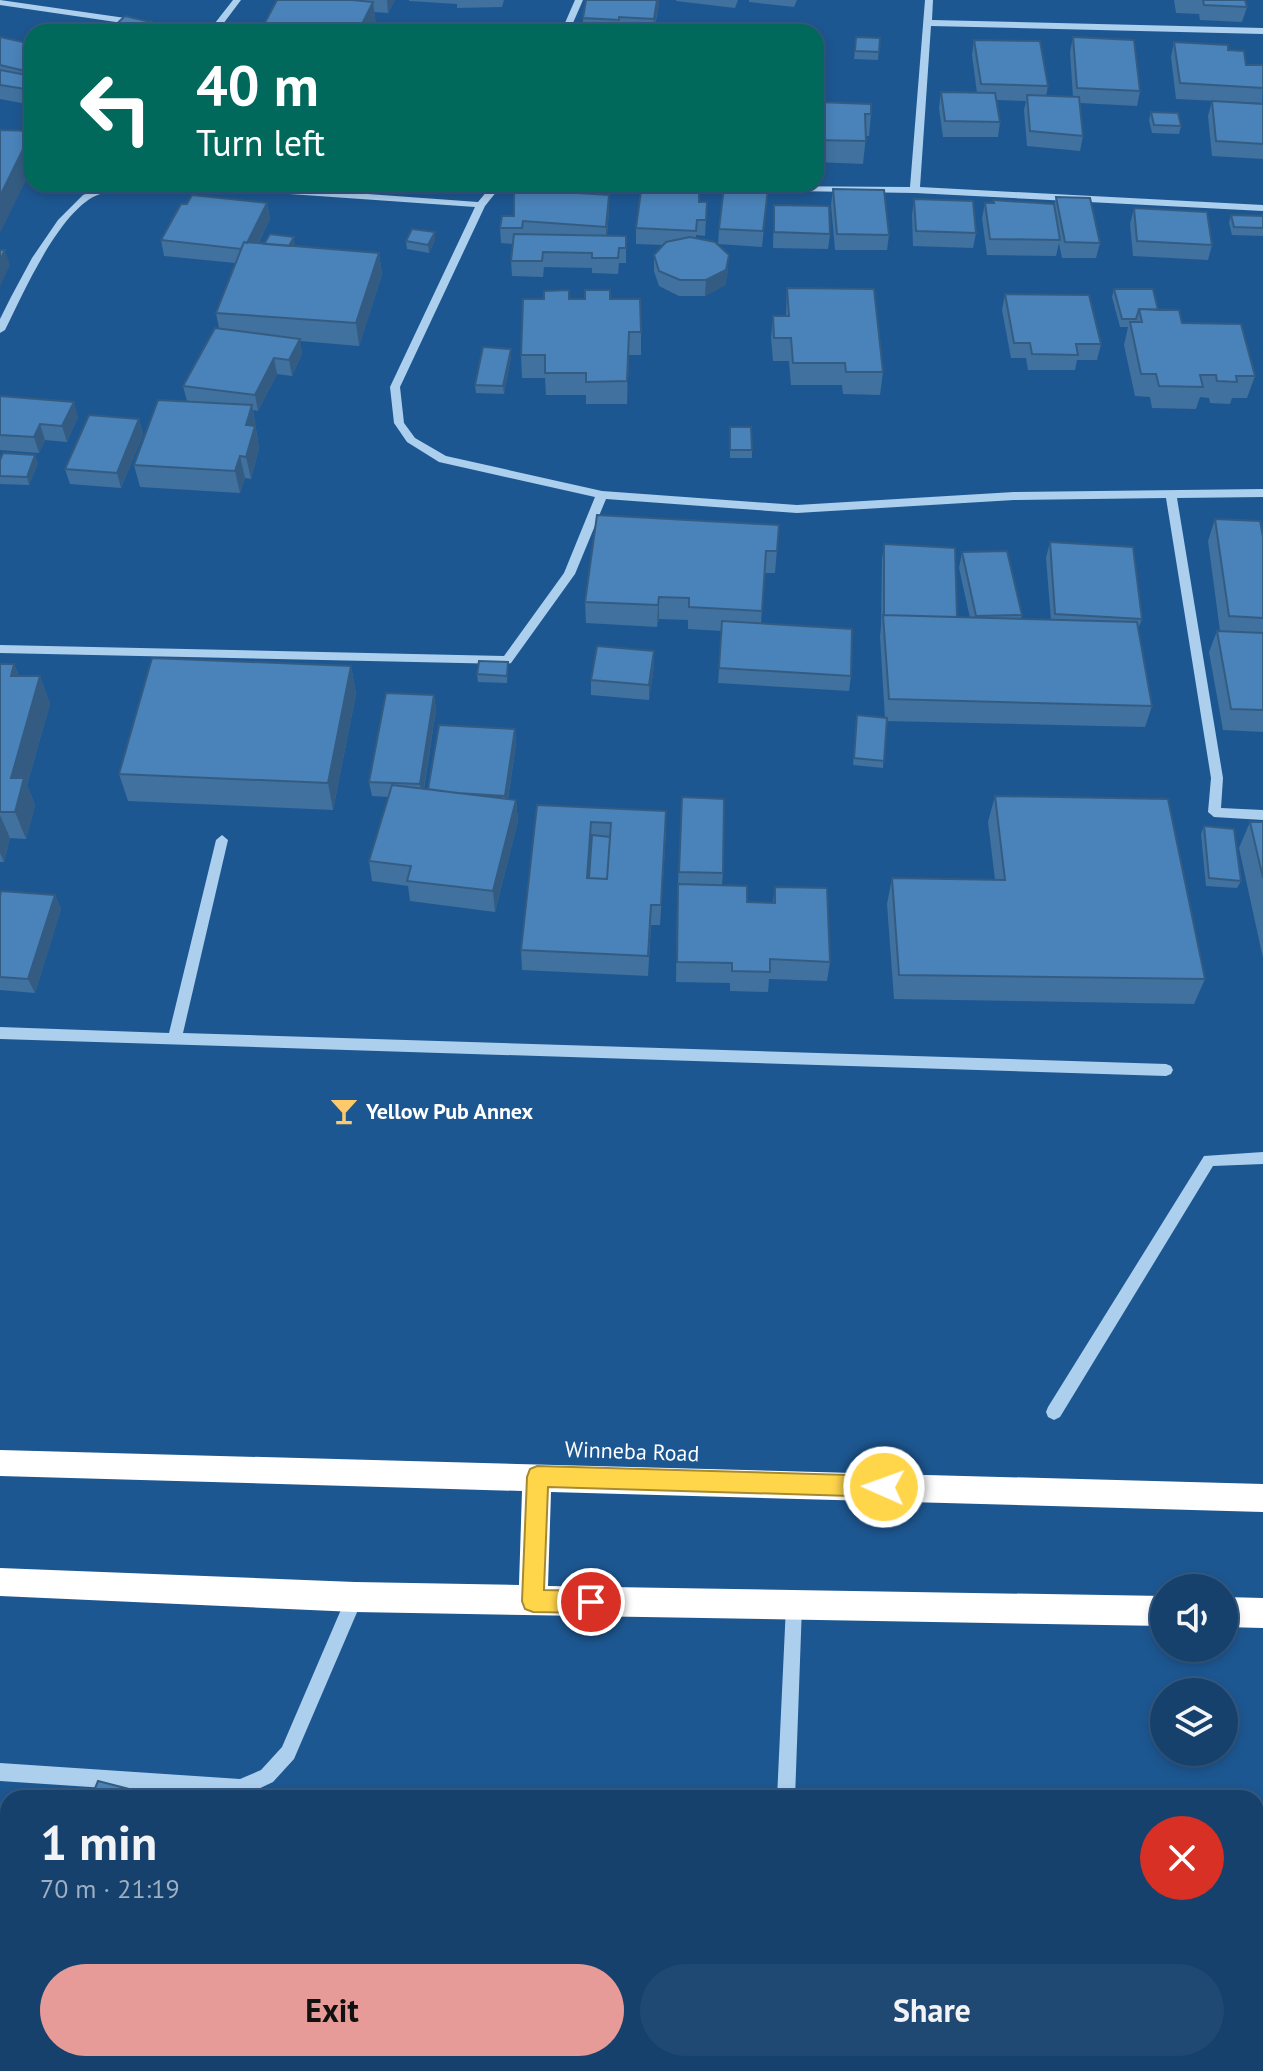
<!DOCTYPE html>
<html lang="en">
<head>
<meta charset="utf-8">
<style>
	:root { --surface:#16416d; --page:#1f4872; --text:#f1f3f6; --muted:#9eafc2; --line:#355a80; --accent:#e69b98 }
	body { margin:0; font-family:"PT Sans",sans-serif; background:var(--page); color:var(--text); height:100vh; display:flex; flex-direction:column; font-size:30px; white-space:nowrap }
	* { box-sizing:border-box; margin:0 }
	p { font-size:26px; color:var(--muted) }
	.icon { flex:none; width:44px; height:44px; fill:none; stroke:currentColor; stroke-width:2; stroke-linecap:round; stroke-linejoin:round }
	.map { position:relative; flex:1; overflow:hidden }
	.panel { position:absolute; left:0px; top:1790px; width:1264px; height:282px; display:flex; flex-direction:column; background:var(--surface); border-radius:24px 24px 0 0; box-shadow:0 4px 12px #0003,0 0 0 2px var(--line) }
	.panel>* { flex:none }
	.hud { position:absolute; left:24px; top:24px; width:800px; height:168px; border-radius:24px; box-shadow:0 4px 12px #0003,0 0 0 2px var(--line); background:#00695c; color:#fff; overflow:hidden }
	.buttons { position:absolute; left:1150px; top:1574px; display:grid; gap:16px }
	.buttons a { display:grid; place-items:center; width:88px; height:88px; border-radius:50%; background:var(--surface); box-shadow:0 4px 12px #0003,0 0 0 2px var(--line); font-size:40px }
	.pin { position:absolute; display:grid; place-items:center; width:68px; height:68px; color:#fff; margin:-34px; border:4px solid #fff; border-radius:50%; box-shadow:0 2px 8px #0007 }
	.me { position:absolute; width:88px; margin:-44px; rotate:272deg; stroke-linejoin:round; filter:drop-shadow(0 0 6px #0008) }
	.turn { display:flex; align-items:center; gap:28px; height:168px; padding:0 40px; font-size:36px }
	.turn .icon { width:104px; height:104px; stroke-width:2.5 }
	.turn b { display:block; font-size:56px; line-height:68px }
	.round { display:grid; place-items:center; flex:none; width:84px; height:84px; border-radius:42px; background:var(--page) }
	.head { display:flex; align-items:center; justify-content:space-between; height:136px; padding:0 40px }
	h1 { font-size:48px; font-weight:800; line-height:60px }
	.button { display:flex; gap:16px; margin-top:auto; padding:16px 40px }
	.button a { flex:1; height:92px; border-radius:48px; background:var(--accent); color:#111; font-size:32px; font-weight:800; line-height:92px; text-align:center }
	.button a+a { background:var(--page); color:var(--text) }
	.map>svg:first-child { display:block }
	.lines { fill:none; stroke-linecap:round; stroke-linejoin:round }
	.minor { fill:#adcfee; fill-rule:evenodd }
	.highway { fill:#fff; fill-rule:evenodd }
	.wall { fill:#40719f }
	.shaded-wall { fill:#345c82 }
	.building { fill:#4a83b9; stroke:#345c82; stroke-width:2; fill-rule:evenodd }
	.route { fill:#ffd54a; stroke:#a68a30; stroke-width:2 }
	.labels { text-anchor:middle; stroke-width:8; stroke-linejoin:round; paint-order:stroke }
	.poi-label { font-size:22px; font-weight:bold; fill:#fff; stroke:#1d5791; text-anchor:start }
	.street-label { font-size:22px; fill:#fff; stroke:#1d5791 }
</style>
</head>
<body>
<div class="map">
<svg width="1263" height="2071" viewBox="0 0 1263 2071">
	<rect width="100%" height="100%" fill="#1d5791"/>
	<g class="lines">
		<path class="minor" d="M0,0L202,29L206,32H184L0,5Z
			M233,0H241L217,32H208Z
			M575,0H583L569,32H561Z
			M925,0H933L932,20L1263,28V34L931,26L920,187L1263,205V211L915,193L501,186L485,206L400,387L404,423L415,438L446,456L602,491L797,505L1014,492L1263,489V497L1177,498L1223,778L1221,808L1263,810V820L1214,817L1208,812L1211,778L1166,498L1014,500L797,513L606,499L575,574L511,663L507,664L0,653V645L504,656L564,573L595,497L439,462L407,442L394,423L390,387L475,207L190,187L185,184H230L478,202L493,184L910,187Z
			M113,184H140C127,192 108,189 93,197C56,218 24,292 5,330L0,333V319L11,297L32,258L58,220L83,195Z
			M222,835L228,840L183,1033L1166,1064L1171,1066L1173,1070L1171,1074L1166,1076L0,1039V1027L169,1033L216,840Z
			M1263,1152V1164L1213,1166L1060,1417L1054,1420L1048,1417L1046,1412L1048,1407L1204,1156Z
			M355,1589L361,1591L363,1597L361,1603L294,1759L273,1782L241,1797L0,1781V1763L240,1779L261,1770L282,1747L349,1591Z
			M794,1598L800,1600L802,1606L795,1798H777L786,1606L788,1600Z
			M1263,1838V1856L1256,1857V1839Z
			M679,2064H699L697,2071H677Z"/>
		<path class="highway" d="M0,1450L1263,1484V1512L551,1492L548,1586L1164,1596V1626L355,1612L0,1596V1568L355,1582L519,1585L522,1491L0,1476Z
			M1224,1597L1263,1598V1628L1224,1627Z"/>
	</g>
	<path class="wall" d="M277,0H395L388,13L374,12L376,24L372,32H260Z
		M409,0H504L502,7L457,8V4L409,1Z
		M676,0H738L735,8L676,1Z
		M749,0H797L794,7L749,2Z
		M1171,0H1245L1247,7L1242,22L1200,20L1199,14L1176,13L1174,0Z
		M659,4L654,32H583V18Z
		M0,37L32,44V105L0,99Z
		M856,37L880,38L878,60L854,59Z
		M1073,37L1140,91L1137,106L1080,103L1083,136L1080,151L1027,146L1024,110L1026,101L997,100L1000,122L998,137H943L939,108L941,92L977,93L972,55L974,40L1048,86L1046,96L1073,97L1070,52Z
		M1174,42L1228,50L1246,65H1263L1262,103L1176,99L1171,57Z
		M1212,101L1263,104V159L1212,156L1208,116Z
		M816,102L871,114L869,136H866L863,164L816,162Z
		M1151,112L1181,126L1179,134L1152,133L1149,120Z
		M768,189L762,247L718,244L719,229Z
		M833,189L889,235L887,250H835L831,205Z
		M530,192L609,195V210L607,235L626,236V263H619L618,274L592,273V268L544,267L543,277L512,276L511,261L513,244L501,243L500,228L514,216Z
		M1056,197L1100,243L1096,258H1062L1059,243L1056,256L987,255L982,218L985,203H993V200L1054,207Z
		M914,199L976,233L973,248L913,246L912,215Z
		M707,202L705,236L696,235V238L728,270L725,285L705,296H679L659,286L654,271V255L663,245L636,244V228Z
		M267,203L270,219L258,244H264L294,237V246L379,253L382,275L359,346L300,341L302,354L292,376L277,374L258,411L253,410L259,448L251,479L245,478L240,493L140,487L134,465L187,401L183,386L219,328L216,313L235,263L164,256L161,240L187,204Z
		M774,205L830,234L828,249L773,248Z
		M1134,208L1212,245L1208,260L1133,256L1130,224Z
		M1231,215L1263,216V236L1232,235L1229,223Z
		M435,240L429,253L407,249L406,241Z
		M787,288L883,372L880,395L843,394L842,385H791L789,361H773L771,338L773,316H786Z
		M1114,289L1158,310L1182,323L1255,376L1247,398H1232L1230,404L1210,403L1209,398L1200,397L1196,409L1152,408L1150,397L1135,396L1124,345L1128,327H1120L1112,297Z
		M1005,294L1101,344L1097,360H1077L1075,370H1028L1026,358H1011L1002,310Z
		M569,299H610L641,332V355H629L627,404H586V395H546L545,378H522L521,355Z
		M511,349V357L504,394L476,393L475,385Z
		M0,396L78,417L67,442L45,440L39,453L0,450Z
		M139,419L143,435L121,488L70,484L65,469Z
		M730,427L752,450V458H730Z
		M0,460L38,463L29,485L0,484Z
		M1215,519L1263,537V732L1223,730L1209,652L1217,631H1220L1208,541Z
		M779,525L775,573H764L761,624L851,676L849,691L718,683L722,631L688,629V620L659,619L657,627L586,623L585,602Z
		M1050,542L1142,619L1138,629L1152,706L1145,727L886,721L883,768L853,765L857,715L885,718L880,637L881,626L882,559L884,544L957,617L970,618L959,568L962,552L1022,615L1021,619L1051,620L1046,558Z
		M654,651V666L649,700L591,695V680Z
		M508,662L507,683L478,682L477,674Z
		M0,664H14L19,676H40L50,704L27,785L35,805L26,839L10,838L4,862H0Z
		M351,666L356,694L333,810L128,801L119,774Z
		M434,695L436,710L424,789H428L515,729L516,744L508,799L516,800L518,821L495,912L410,901L408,886L372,881L369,861L388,797L372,796L369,782Z
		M995,796L1205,979L1194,1004L894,999L887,904L892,878L995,880L988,822Z
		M682,797L723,873L722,885L747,902L773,903L775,887L830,962L827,981L769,979L768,992L730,991V983L676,982L677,905Z
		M537,805L666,832L660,925H651L648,976L522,970L521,950Z
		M1250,822H1263V958L1239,848Z
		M1204,826L1241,881L1237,888L1206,886L1201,834Z
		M55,895L61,909L35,993L0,990V896Z
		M983,2064H1070L1072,2067L1075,2064H1118L1124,2071H976Z"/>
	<path class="shaded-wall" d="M387,0H395L388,13Z
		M657,0H659V4L653,32L654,19Z
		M373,2L376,24L372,32H358Z
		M159,24L161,32H151Z
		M32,133V168L0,233V196Z
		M609,195V210L606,243V227Z
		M267,203L270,219L247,265L244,249Z
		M435,232V240L429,253L428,245Z
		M294,237L295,245L287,260L285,252Z
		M5,250L10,265L0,286V260Z
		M379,253L382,275L359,346L356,323Z
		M729,255L728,270L725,285L705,296L706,280Z
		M629,332V355L627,404V381Z
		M300,339L302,354L292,376L289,360Z
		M511,349V357L504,394L503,386Z
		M274,358L277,374L258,411L255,395Z
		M74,402L78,417L67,442L62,426Z
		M252,405L259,448L251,479L246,457V425Z
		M139,419L143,435L121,488L117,473Z
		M40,424L45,440L39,453L34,437Z
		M35,455L38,463L29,485L27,477Z
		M240,456L245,478L240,493L235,471Z
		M659,597V619L657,627L658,605Z
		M654,651V666L649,700V685Z
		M14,664L25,692L11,676Z
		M351,666L356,694L333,810L328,783Z
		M40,676L50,704L27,785L35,805L26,839L15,812L11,778Z
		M434,695L436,710L422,799L420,784Z
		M515,729L516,744L506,810L505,796Z
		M516,800L518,821L495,912L493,891Z
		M0,815L10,838L4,862L0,853Z
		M55,895L61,909L35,993L28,979Z
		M341,2064H348L342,2071L337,2069Z"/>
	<path class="building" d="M277,0H352L373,2L358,32H260Z
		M586,0H657L654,19L619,17V20L583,18Z
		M1203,0H1245L1247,7L1204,5Z
		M125,16L159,24L151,32H108Z
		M667,30L690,32H666Z
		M0,37L32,44V69L29,72L0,65Z
		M856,37L880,38L879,52L855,51Z
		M1073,37L1134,40L1140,91L1077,88Z
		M974,40L1040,41L1048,86L981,84Z
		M1174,42L1228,45V50L1244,51L1246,65H1263V88L1180,83Z
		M0,70L32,76V90L0,85Z
		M941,92L995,93L1000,122L945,121Z
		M1027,95L1079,97L1083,136L1030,131Z
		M1212,101L1263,104V144L1216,141Z
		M816,102L871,104V114H865L866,141L816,140Z
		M1151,112L1178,113L1181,126L1154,125Z
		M0,130L32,131L0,196Z
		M724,187L768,189L763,231L719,229Z
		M833,189L884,190L889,235L837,234Z
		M530,190L609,195L606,227L523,221L522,228H500L502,216H514V192H530Z
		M641,191L699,193V202H707L706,220H697L696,231L636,228Z
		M192,195L267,203L247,243L244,242L241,249L161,240L181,204H187Z
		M1056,197L1090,198L1100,243L1065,242Z
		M914,199L973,201L976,233L916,231Z
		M993,200L1054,204L1060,240L990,239L985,203H994Z
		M774,205L829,206L830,234L774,232Z
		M1134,208L1207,212L1212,245L1137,241Z
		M1231,215L1263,216V228L1234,227Z
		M412,229L435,232L428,245L406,241Z
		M270,234L294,237L289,246L264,244Z
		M514,234L626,236V248H619L618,258H592V253L543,252L542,261H511Z
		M690,237L715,242L729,255L726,270L706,280H680L659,271L654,255L666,242Z
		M244,242L379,253L356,323L216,313Z
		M0,250H5L0,260Z
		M787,288L874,289L883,372H846L845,363H793L791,338H774L773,316H789Z
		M1114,289H1153L1158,310L1139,309L1136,319H1122Z
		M569,290V299H585V290H610V299H640L641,332H629L627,381L586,382V373H545V355H521L523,299H544V291Z
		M1005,294L1089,295L1101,344H1076L1078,355L1032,354L1030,343H1014Z
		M1139,309L1179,310L1182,323L1241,324L1255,376H1236L1237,382L1217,381L1216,375H1200L1203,387L1159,386L1156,374H1141L1130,322H1142Z
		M215,328L300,339L289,360L274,358L255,395L183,386Z
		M483,347L511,349L503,386L475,385Z
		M0,396L74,402L62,426L40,424L34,437L0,435Z
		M158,400L252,405L246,425L255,426L246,457L240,456L235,471L134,465Z
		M89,415L139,419L117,473L65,469Z
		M730,427H751L752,450H730Z
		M3,453L35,455L27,477L0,476V460Z
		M597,515L779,525L777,551H766L762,611L689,607V598L659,597L658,605L585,602Z
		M1215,519L1260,521L1263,537V618L1229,616Z
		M1050,542L1133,547L1142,619L1055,614Z
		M884,544L955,548L957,617L884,615Z
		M1007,551L1022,615L976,616L962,552Z
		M883,615L1137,622L1152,706L889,699Z
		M722,621L852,629L851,676L719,668Z
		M1217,631L1263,633V710L1231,709Z
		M597,646L654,651L649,685L591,680Z
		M152,658L351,666L328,783L119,774Z
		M479,661L508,662L507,676L477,674Z
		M0,664H14L11,676H40L11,778H24L15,812H0Z
		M386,693L434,695L420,784L369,782Z
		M857,715L887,718L884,761L854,758Z
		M439,725L515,729L505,796L457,793L428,789Z
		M392,785L516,800L493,891L407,881L411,866L369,861Z
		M995,796L1168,799L1205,979L899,975L892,878L1005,880Z
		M682,797L724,799L723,873L679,872Z
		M537,805L666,811L661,905H651L648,956L521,950ZM591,822L611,823L607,879L587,878Z
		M1250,822H1263V878Z
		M1204,826L1234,829L1241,881L1209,878Z
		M592,835L610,837L607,879L589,878Z
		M678,884L747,886V902L775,903V887L827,888L830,962L770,959V972L732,971V963L677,962Z
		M1,891L55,895L28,979L0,977V896Z
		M98,1781L164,1798H91Z
		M213,2064H326L333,2071H207Z
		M333,2064H341L337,2069Z
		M987,2064H1070L1075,2070L1081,2064H1118L1124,2071H980Z"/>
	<path class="route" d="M537,1466L884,1476L892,1480L895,1487L892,1494L884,1497L548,1487L544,1590L591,1591L598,1594L602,1602L598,1610L591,1613L533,1612L525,1609L522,1601L527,1477L530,1469Z"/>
	<defs>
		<symbol id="bar-bare" viewBox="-9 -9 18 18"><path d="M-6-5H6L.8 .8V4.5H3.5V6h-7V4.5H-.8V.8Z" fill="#fdc96b" stroke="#1d5791" stroke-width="2.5" paint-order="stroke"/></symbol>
	</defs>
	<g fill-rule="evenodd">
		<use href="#bar-bare" x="324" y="1091" width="40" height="40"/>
	</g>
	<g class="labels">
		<g class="poi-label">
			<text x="366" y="1119">Yellow Pub Annex</text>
		</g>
		<g class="street-label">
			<text transform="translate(632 1451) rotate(2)" y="8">Winneba Road</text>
		</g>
	</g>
</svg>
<div class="buttons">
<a><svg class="icon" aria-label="sound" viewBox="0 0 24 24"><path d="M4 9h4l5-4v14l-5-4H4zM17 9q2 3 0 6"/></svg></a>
<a><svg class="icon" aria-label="layers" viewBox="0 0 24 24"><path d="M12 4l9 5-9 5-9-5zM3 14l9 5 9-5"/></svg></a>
</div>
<div class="pin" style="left:591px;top:1602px;background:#d93025"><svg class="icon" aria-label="arrive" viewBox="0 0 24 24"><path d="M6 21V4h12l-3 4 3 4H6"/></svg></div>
<svg class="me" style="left:884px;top:1487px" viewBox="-20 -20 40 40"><circle r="17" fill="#ffd54a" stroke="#fff" stroke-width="3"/><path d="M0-11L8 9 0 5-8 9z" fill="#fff"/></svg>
<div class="hud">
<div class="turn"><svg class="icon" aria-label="left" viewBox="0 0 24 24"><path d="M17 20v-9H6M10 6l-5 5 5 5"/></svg><div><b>40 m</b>Turn left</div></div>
</div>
<section class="panel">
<div class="head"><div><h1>1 min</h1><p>70 m · 21:19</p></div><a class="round" style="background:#d93025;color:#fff"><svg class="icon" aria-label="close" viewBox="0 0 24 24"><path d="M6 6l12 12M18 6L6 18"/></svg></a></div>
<div class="button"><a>Exit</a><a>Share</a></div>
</section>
</div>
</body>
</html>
